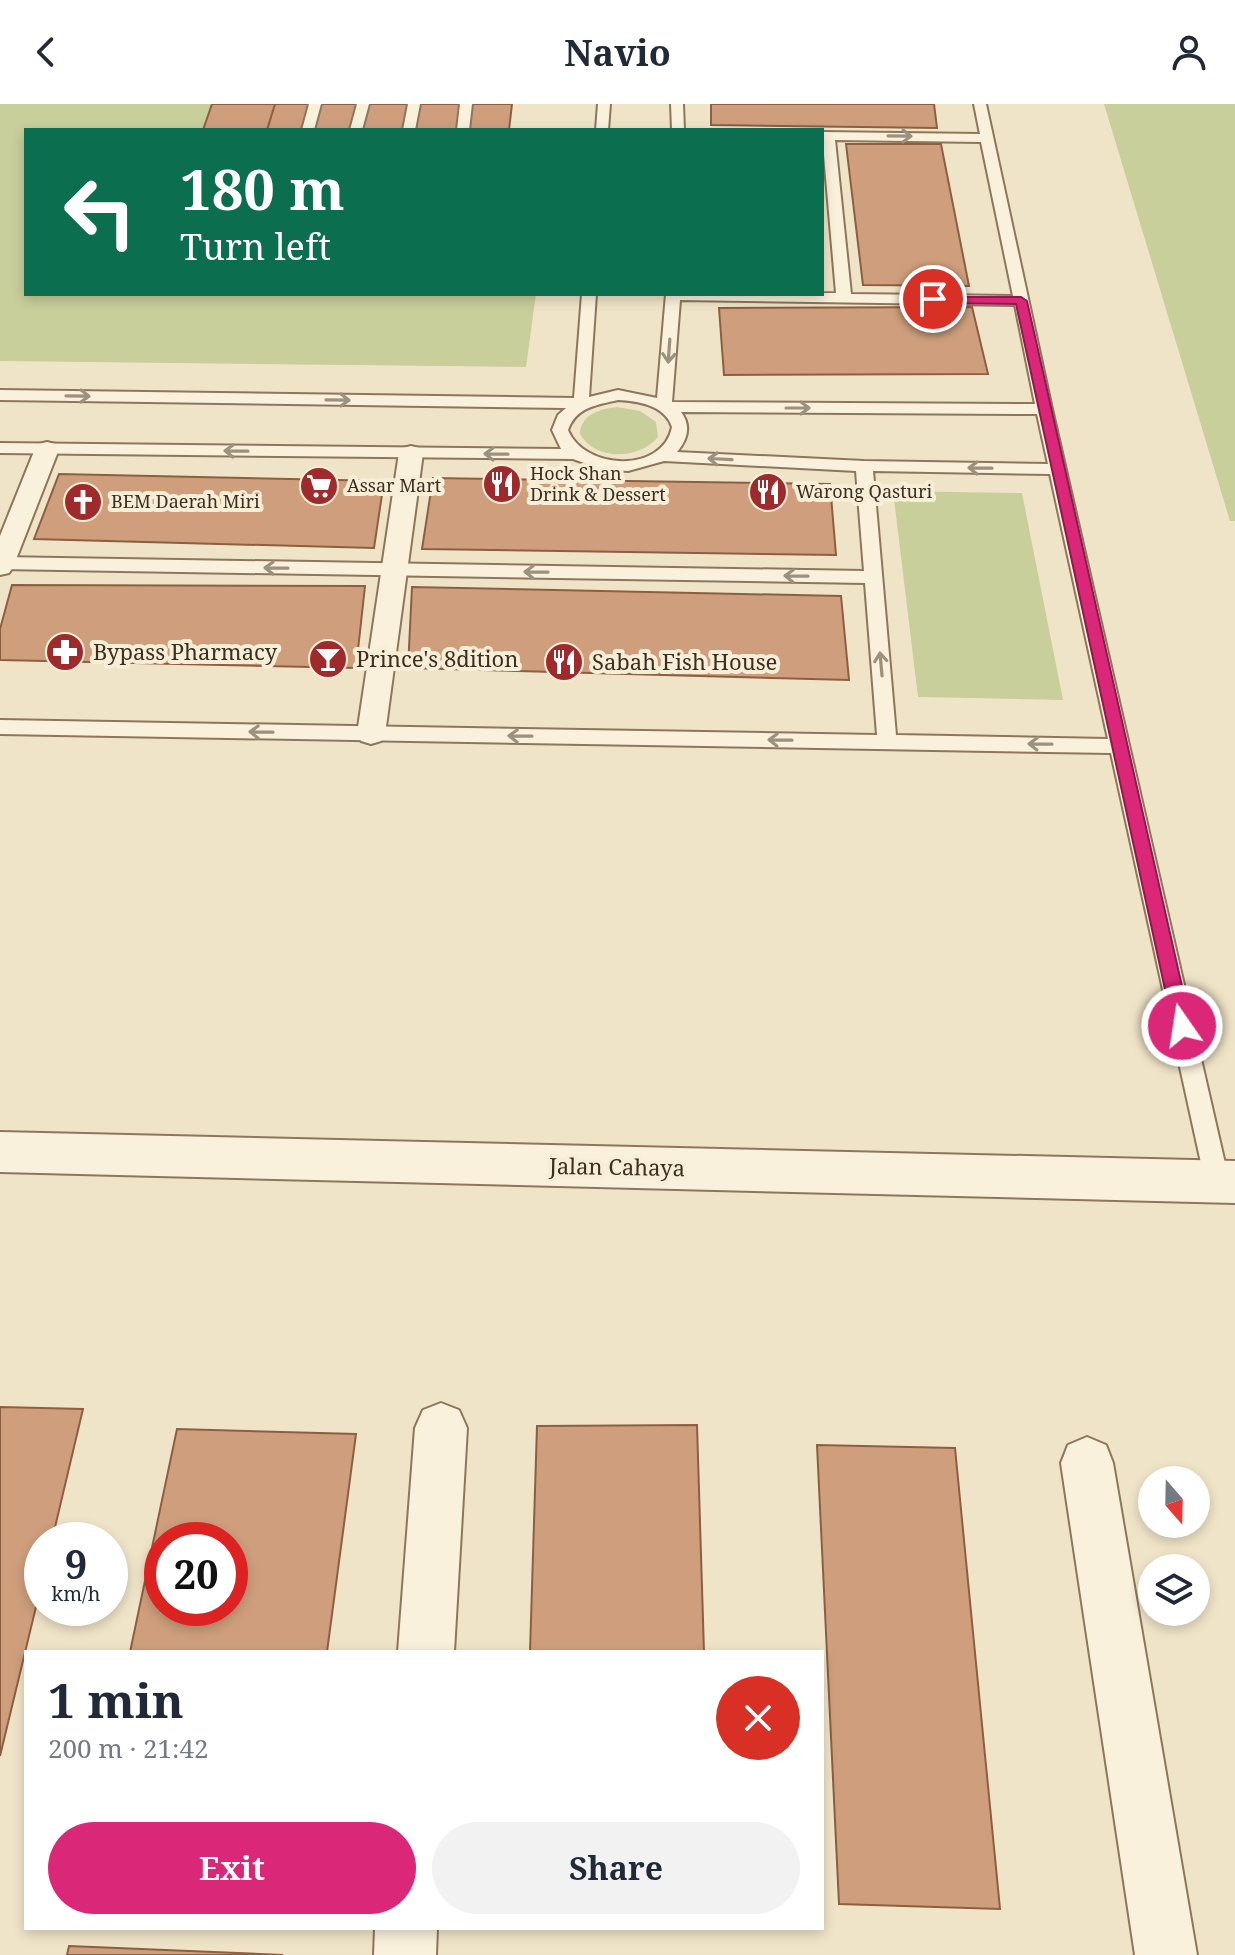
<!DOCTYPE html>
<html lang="en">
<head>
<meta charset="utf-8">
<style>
	:root { --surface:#fff; --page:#f2f2f3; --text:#1f2937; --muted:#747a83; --accent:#db2777 }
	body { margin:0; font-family:"Noto Serif",serif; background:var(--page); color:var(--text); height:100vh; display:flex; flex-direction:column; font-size:30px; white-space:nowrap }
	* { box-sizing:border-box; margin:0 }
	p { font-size:26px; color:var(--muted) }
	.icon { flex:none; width:44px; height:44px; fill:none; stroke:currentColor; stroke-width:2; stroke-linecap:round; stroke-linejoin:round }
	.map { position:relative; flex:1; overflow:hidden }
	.side { position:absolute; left:24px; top:1546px; width:800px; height:280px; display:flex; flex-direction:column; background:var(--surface); border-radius:0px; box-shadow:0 4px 12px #0003 }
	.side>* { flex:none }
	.top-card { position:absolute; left:24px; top:24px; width:800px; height:168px; border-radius:0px; box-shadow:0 4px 12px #0003; background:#0b6e4f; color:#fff; overflow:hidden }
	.needle { width:52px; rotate:160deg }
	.buttons { position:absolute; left:1138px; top:1362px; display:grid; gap:16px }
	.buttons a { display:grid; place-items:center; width:72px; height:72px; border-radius:50%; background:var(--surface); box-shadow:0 4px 12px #0003; font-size:40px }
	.speed { position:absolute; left:24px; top:1418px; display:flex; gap:16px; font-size:40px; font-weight:700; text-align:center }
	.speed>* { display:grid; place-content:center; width:104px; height:104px; border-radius:50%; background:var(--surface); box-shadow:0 4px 12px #0003; line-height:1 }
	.speed small { font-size:20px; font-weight:400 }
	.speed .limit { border:12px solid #d22; background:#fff; color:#111 }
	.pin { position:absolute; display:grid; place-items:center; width:68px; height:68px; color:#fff; margin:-34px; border:4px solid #fff; border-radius:50%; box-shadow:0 2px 8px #0007 }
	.me { position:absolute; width:88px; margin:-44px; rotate:347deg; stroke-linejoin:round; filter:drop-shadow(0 0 6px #0008) }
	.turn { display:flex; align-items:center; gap:28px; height:168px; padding:0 24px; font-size:36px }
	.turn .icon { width:104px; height:104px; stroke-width:2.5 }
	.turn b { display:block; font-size:56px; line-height:68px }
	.round { display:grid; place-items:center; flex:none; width:84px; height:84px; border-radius:42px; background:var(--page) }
	.summary { display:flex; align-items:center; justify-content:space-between; height:136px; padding:0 24px }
	h1 { font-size:48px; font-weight:700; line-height:60px }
	.button { display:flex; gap:16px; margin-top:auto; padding:16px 24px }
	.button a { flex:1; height:92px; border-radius:48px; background:var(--accent); color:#fff; font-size:32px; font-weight:700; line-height:92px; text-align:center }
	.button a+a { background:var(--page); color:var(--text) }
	header { display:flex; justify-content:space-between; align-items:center; height:104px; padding:0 24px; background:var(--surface); font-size:36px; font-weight:700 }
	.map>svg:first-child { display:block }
	.green { fill:#c9cf9b }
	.building { fill:#cf9f7d; stroke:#8d5f41; stroke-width:2; fill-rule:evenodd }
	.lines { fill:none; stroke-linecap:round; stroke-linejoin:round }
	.service-casing { stroke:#8d765c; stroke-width:4 }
	.pedestrian-casing { stroke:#8d765c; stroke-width:4 }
	.minor-casing { stroke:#8d765c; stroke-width:4 }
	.tertiary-casing { stroke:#8d765c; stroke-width:4 }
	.service { fill:#faf1dc; fill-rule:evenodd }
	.pedestrian { fill:#faf1dc; fill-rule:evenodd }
	.minor { fill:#faf1dc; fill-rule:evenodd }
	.tertiary { fill:#faf1dc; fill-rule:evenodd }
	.oneway { stroke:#9c907e }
	.route { fill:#db2777; stroke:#8e194d; stroke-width:2 }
	.labels { text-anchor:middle; stroke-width:8; stroke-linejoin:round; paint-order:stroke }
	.far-poi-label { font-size:18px; fill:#3d2e20; stroke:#f7eed8; text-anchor:start }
	.poi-label { font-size:22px; fill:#3d2e20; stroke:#f7eed8; text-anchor:start }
	.street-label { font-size:22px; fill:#3d2e20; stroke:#f7eed8 }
</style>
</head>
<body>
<header><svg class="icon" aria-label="back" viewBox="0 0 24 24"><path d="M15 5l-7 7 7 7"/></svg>Navio<svg class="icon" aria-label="person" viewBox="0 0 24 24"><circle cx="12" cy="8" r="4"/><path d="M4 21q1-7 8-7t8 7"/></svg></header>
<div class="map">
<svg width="1235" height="1851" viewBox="0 0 1235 1851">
	<rect width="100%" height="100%" fill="#f0e4c8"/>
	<path class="green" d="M0,0H212L202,26H26V190H536L526,263L0,257Z
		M1104,0H1235V417H1230Z
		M617,303L640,307L656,318L658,333C639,356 595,357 580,330C581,310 600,305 617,303Z
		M893,387L1022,389L1063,596L918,593Z"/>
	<path class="building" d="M212,0H275L267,26H203Z
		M275,0H512L509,26H267Z
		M711,0H934L937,24L711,21Z
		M846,40H941L969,182L863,181Z
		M972,203L988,270L724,271L719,204Z
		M59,370L384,377L374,444L34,435Z
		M433,374L830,380L836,451L422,445Z
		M12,481L365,482L356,564L0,556V525Z
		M412,483L841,492L849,576L408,564Z
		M0,1303L83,1305L52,1436H42V1478L0,1652Z
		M697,1321L704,1548H530L537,1322Z
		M177,1325L356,1330L327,1548H130ZM162,1436H230V1504H162Z
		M817,1341L955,1344L1000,1805L839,1800Z
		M69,1842L283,1851H67Z"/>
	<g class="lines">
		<defs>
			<path id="service" d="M309,0H321L314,26H302Z
				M357,0H369L362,26H350Z
				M408,0H420L415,26H403Z
				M460,0H472L469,26H457Z
				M598,0H610L608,26H596Z
				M671,0H683L684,26H672Z
				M974,0H986L1052,305L1229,1077L1225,1084L1217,1087L1209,1084L1205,1077L1111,649L0,630V616L877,631L865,479L0,465V453L864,467L856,367L664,357L628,367L601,365L573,355L0,349V339L561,345L552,326L558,311L566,304L0,296V286L574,294L582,190H596L589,293L618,286L657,294L666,190L836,189L822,28L980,30ZM835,36L981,38L1013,192L851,190ZM680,196L1015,201L1035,300L672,298ZM618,296C638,297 665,301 672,323C663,370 584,366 568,326C576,303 597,301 618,296ZM681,308L1037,310L1048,360L864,357L677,348C688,335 691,321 681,308ZM873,367L1050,370L1108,635L896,631Z"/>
			<path id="pedestrian" d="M47,338L55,340L59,345L13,463L9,469L0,471V432L35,345L39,340Z
				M411,342L419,344L423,349L385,630L381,637L371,640L361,637L357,630L399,349L403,344Z"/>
			<path id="minor" d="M441,1299L459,1306L467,1324L454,1548H398L415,1324L423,1306Z
				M1087,1333L1106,1341L1113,1359L1197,1851H1135L1061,1359L1068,1341Z
				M375,1824H437L436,1851H374Z"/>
			<path id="tertiary" d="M0,1028L1235,1057V1099L0,1068Z"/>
		</defs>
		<use href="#service" class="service-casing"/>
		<use href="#pedestrian" class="pedestrian-casing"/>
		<use href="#minor" class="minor-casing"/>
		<use href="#tertiary" class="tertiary-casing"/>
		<use href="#service" class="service"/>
		<use href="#pedestrian" class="pedestrian"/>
		<use href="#minor" class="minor"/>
		<use href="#tertiary" class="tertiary"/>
	</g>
	<defs><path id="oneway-shaft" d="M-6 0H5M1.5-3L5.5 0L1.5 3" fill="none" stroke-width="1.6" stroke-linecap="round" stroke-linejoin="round" transform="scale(2)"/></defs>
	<g class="oneway">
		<use href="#oneway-shaft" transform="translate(900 32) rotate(1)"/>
		<use href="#oneway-shaft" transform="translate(669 247) rotate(94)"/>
		<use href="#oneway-shaft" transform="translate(78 292) rotate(1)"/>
		<use href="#oneway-shaft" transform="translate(338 296) rotate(1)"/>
		<use href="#oneway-shaft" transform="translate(798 304)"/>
		<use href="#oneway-shaft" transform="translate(236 347) rotate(-179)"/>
		<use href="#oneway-shaft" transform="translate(496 350) rotate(-179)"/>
		<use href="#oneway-shaft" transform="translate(720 355) rotate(-177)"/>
		<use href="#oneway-shaft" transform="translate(980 364) rotate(-179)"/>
		<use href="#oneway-shaft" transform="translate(276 464) rotate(-179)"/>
		<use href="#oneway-shaft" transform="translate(536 468) rotate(-179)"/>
		<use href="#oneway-shaft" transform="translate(796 472) rotate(-179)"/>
		<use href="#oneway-shaft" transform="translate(881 560) rotate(-95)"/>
		<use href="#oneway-shaft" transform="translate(261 628) rotate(-179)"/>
		<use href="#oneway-shaft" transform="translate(520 632) rotate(-179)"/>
		<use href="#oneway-shaft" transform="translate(780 636) rotate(-179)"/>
		<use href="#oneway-shaft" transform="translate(1040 640) rotate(-179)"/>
	</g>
	<path class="route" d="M929,193H1021L1027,197L1191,922L1188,927L1182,929L1173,922L1016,200L933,199L929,198Z"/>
	<defs>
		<symbol id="restaurant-disc" viewBox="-11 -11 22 22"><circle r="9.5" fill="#9e2a2b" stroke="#f7eed8"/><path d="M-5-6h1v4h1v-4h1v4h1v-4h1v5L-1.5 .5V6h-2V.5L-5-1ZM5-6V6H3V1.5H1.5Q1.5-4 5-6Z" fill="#fff"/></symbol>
		<symbol id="supermarket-disc" viewBox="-11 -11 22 22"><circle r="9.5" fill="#9e2a2b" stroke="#f7eed8"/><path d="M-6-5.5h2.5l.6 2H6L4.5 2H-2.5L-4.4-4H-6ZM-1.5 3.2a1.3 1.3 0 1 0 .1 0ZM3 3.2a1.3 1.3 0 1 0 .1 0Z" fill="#fff"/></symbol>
		<symbol id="church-disc" viewBox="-11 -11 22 22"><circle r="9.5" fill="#9e2a2b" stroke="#f7eed8"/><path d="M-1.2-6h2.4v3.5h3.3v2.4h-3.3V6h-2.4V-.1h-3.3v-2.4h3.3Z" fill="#fff"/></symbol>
		<symbol id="pharmacy-disc" viewBox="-11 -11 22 22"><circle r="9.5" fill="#9e2a2b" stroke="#f7eed8"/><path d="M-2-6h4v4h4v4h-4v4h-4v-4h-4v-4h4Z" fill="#fff"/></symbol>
		<symbol id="bar-disc" viewBox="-11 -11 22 22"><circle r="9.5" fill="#9e2a2b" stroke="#f7eed8"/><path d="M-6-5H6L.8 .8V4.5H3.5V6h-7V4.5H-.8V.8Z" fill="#fff"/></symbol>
	</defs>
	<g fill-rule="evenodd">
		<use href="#restaurant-disc" x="480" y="358" width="44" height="44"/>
		<use href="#supermarket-disc" x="297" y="360" width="44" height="44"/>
		<use href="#restaurant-disc" x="746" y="366" width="44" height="44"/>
		<use href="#church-disc" x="61" y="376" width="44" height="44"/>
		<use href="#pharmacy-disc" x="43" y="526" width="44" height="44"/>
		<use href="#bar-disc" x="306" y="533" width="44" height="44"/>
		<use href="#restaurant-disc" x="542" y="536" width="44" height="44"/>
	</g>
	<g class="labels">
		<g class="far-poi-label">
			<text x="530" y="376">Hock Shan<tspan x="530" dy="21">Drink &amp; Dessert</tspan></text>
			<text x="347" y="388">Assar Mart</text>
			<text x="796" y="394">Warong Qasturi</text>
			<text x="111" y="404">BEM Daerah Miri</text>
		</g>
		<g class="poi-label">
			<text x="93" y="556">Bypass Pharmacy</text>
			<text x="356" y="563">Prince's 8dition</text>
			<text x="592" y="566">Sabah Fish House</text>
		</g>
		<g class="street-label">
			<text transform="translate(617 1063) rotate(1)" y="8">Jalan Cahaya</text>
		</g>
	</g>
</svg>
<div class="buttons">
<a><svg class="needle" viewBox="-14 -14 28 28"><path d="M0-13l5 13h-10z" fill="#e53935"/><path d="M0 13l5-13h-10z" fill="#747a83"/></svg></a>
<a><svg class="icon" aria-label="layers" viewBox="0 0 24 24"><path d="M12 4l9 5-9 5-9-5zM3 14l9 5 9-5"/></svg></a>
</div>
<div class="speed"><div>9<small>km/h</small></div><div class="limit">20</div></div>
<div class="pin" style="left:933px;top:195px;background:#d93025"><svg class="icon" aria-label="arrive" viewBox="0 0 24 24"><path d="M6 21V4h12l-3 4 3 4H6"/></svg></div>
<svg class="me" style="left:1182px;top:922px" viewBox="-20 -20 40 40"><circle r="17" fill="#db2777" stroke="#fff" stroke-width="3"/><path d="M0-11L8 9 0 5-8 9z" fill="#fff"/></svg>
<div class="top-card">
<div class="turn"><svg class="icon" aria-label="left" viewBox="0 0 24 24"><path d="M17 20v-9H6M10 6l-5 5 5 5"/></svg><div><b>180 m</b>Turn left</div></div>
</div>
<section class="side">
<div class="summary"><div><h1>1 min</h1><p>200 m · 21:42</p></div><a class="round" style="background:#d93025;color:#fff"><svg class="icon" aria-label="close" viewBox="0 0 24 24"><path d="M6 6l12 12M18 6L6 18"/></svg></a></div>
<div class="button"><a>Exit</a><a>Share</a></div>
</section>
</div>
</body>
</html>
